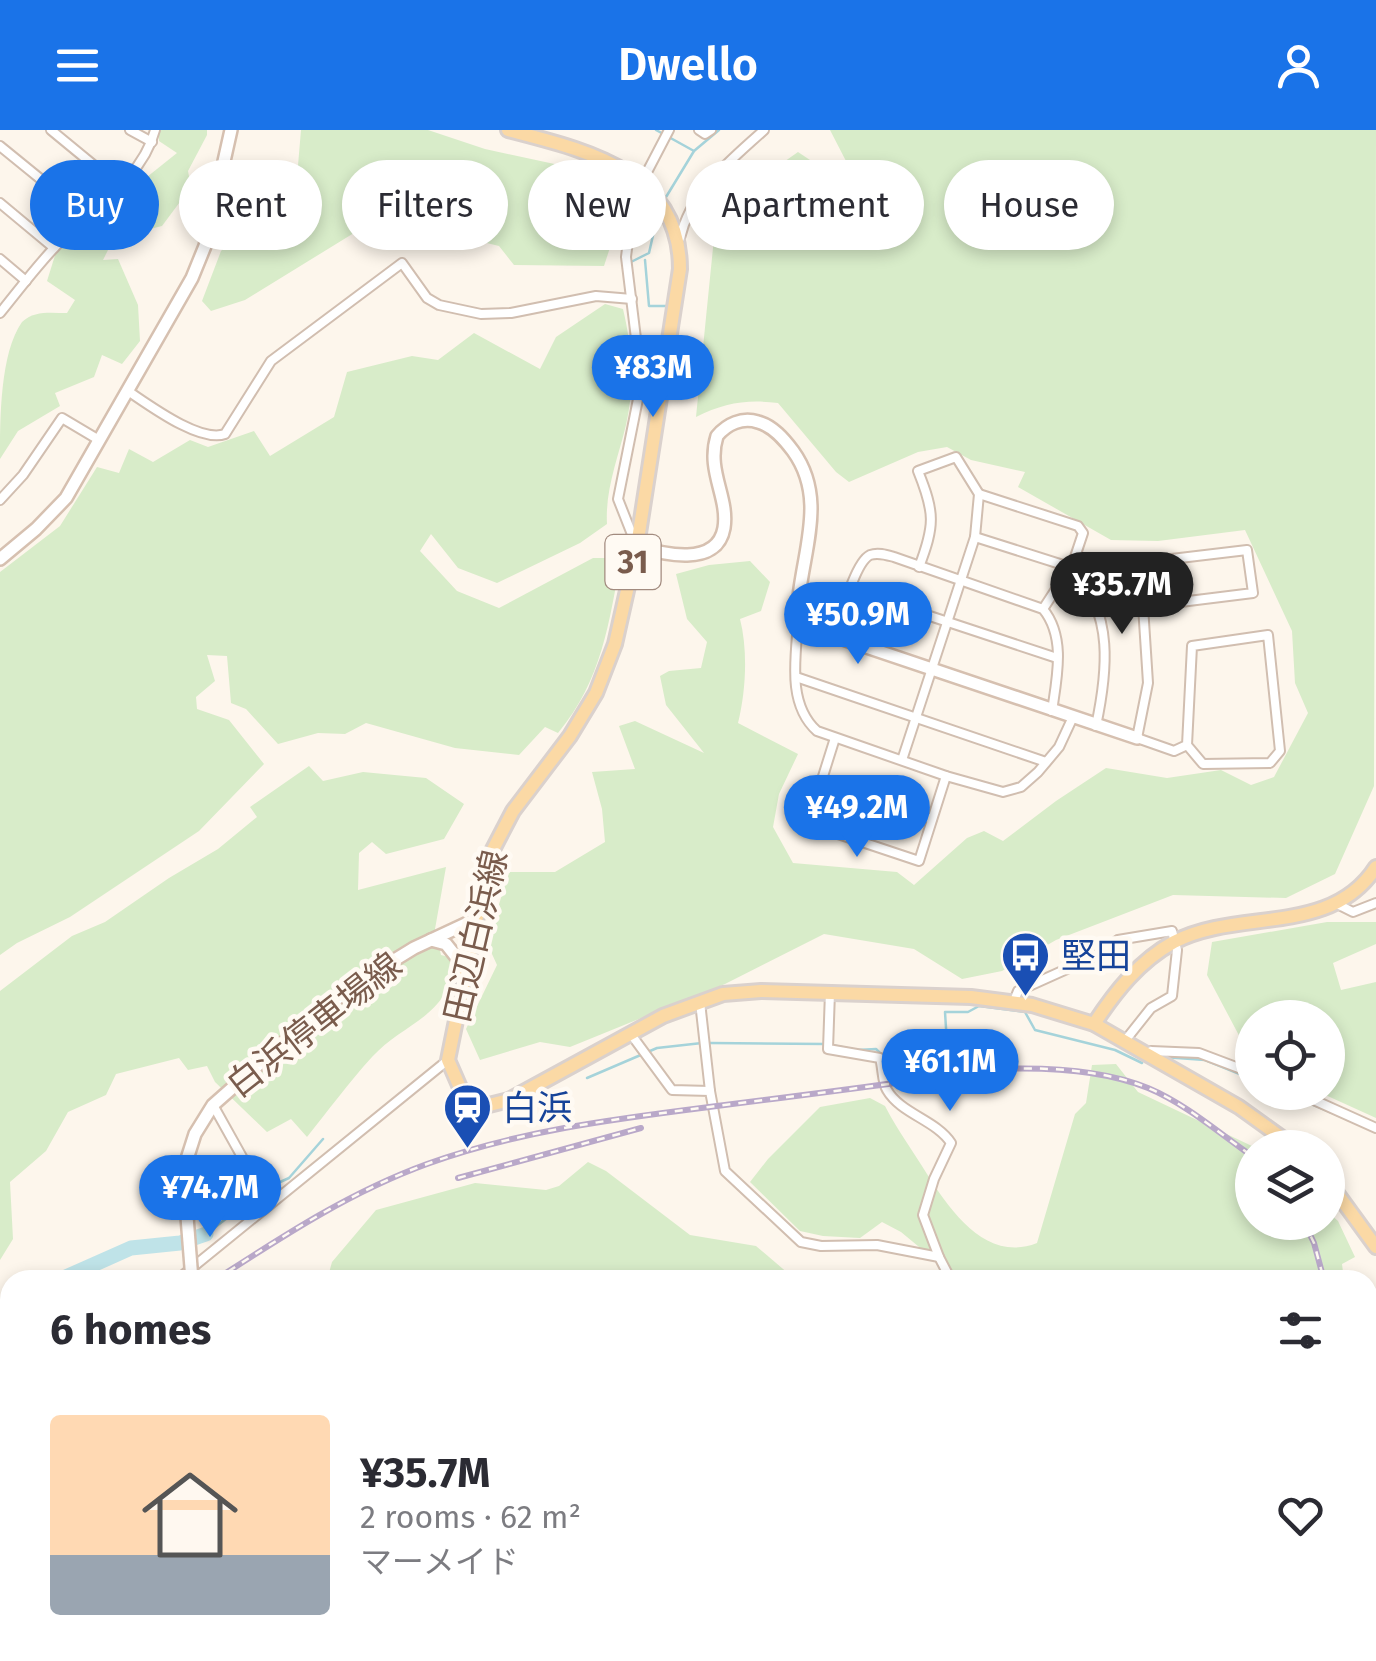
<!DOCTYPE html>
<html lang="en">
<head>
<meta charset="utf-8">
<style>
	body { margin:0; font-family:"Fira Sans","Noto Sans JP",sans-serif; background:#f2f2f3; color:#2b2b33; height:100vh; display:flex; flex-direction:column; font-size:38px; white-space:nowrap }
	* { box-sizing:border-box; margin:0 }
	p { font-size:32px; color:#7c7c81 }
	.icon { flex:none; width:55px; height:55px; fill:none; stroke:currentColor; stroke-width:2; stroke-linecap:round; stroke-linejoin:round }
	.map { position:relative; flex:1; overflow:hidden }
	.drawer { position:absolute; left:0px; top:1140px; width:1378px; height:392px; display:flex; flex-direction:column; background:#fff; border-radius:30px 30px 0 0; box-shadow:0 5px 15px #0003 }
	.drawer>* { flex:none }
	.banner { position:absolute; left:30px; top:30px; width:1318px; height:90px; display:flex; gap:20px }
	.buttons { position:absolute; left:1235px; top:870px; display:grid; gap:20px }
	.buttons a { display:grid; place-items:center; width:110px; height:110px; border-radius:50%; background:#fff; box-shadow:0 5px 15px #0003; font-size:50px }
	.price { position:absolute; translate:-50% -85px; padding:0 22px; border-radius:35px; background:#1a73e8; color:#fff; font-size:32px; line-height:65px; filter:drop-shadow(0 2px 5px #0008) }
	.price::after { content:''; position:absolute; left:50%; top:60px; width:30px; height:22px; margin-left:-15px; background:inherit; clip-path:polygon(0 0,100% 0,50% 100%) }
	.price.selected { background:#222; color:#fff }
	ul { padding:0; list-style:none }
	li { display:flex; align-items:center; gap:30px; height:250px; padding:0 50px }
	li+li { border-top:2px solid #e1e1e2 }
	li span { display:grid; place-items:center; flex:none; width:280px; height:200px; border-radius:10px; color:#555 }
	li>.icon { margin-inline-start:auto }
	span .icon { width:120px; height:120px; fill:#fffc; stroke-width:1 }
	li b { font-size:42px }
	h2 { display:flex; justify-content:space-between; align-items:center; height:120px; padding:0 50px; font-size:42px }
	.chip { padding:0 35px; border-radius:45px; background:#fff; box-shadow:0 5px 15px #0003; font-size:35px; line-height:90px }
	.chip.selected { background:#1a73e8; color:#fff }
	header { display:flex; justify-content:space-between; align-items:center; height:130px; padding:0 50px; background:#1a73e8; color:#fff; font-size:45px; font-weight:600 }
	.map>svg:first-child { display:block }
</style>
</head>
<body>
<header><svg class="icon" aria-label="menu" viewBox="0 0 24 24"><path d="M4 6h16M4 12h16M4 18h16"/></svg>Dwello<svg class="icon" aria-label="person" viewBox="0 0 24 24"><circle cx="12" cy="8" r="4"/><path d="M4 21q1-7 8-7t8 7"/></svg></header>
<div class="map">
<svg width="1376" height="1531" viewBox="0 0 1376 1531">
	<rect width="100%" height="100%" fill="#fdf6ec"/>
	<g fill="#d8ecc9">
		<path d="M 159,0 L 207,0 L 207,5 L 188,41 L 191,57 L 162,96 L 114,108 L 103,130 L 118,129 L 138,175 L 140,211 L 122,234 L 102,225 L 94,247 L 55,263 L 60,276 L 18,301 L 0,329 C 0,289 0,223 22,192 C 34,180 52,183 67,183 L 75,170 L 47,151 L 57,119 L 177,23 L 159,11 Z"/>
		<polygon points="301,0 428,0 485,19 587,41 615,57 620,87 604,136 514,135 499,116 450,104 400,106 380,87 245,170 211,181 202,171 221,121 269,71 296,59"/>
		<path d="M 830,0 L 1376,0 L 1374,656 L 1335,744 L 1286,768 L 1173,765 L 1056,810 L 1002,841 L 962,849 L 914,819 L 824,804 L 725,854 L 570,917 L 540,912 L 480,930 L 466,899 L 497,835 L 487,813 L 509,742 L 555,742 L 605,712 L 602,679 L 592,642 L 635,639 L 619,596 L 635,591 L 704,623 L 666,575 L 660,546 L 669,541 L 701,538 L 707,512 L 687,489 L 676,444 L 709,435 L 750,431 L 770,452 L 761,481 L 740,489 C 748,520 746,561 738,593 L 798,624 L 779,664 L 773,697 L 793,733 L 897,742 L 914,755 L 967,708 L 984,701 L 1003,711 L 1056,671 L 1106,638 L 1167,648 L 1221,640 L 1251,655 L 1274,647 L 1308,583 L 1295,553 L 1292,501 L 1245,400 L 1158,411 L 1111,410 L 1018,357 L 1025,342 L 971,330 L 947,317 L 918,322 L 849,352 L 836,342 L 778,273 C 747,269 724,273 696,287 L 715,98 L 771,41 L 798,22 L 834,46 L 847,33 Z"/>
		<path d="M 605,174 L 623,179 C 632,217 635,256 626,295 C 618,328 605,360 607,394 L 580,413 L 497,453 L 458,438 L 431,404 L 420,421 L 457,461 L 499,478 L 593,428 L 621,428 C 609,493 602,550 558,603 L 545,597 L 519,625 L 455,618 L 366,593 L 345,604 L 318,603 L 278,614 L 246,579 L 231,573 L 227,526 L 207,525 L 215,551 L 196,567 L 197,579 L 229,590 L 264,634 L 199,701 L 70,787 L 17,813 L 0,825 L 0,442 L 60,396 L 97,337 L 119,343 L 129,319 L 153,332 L 190,310 L 208,317 L 254,301 L 270,326 L 334,287 L 347,242 L 412,226 L 438,230 L 474,203 L 540,239 L 556,207 Z"/>
		<path d="M 309,636 L 323,651 L 363,642 L 426,648 L 464,674 L 444,709 L 386,724 L 372,712 L 359,723 L 358,760 L 446,737 L 435,799 L 441,825 L 453,828 C 453,886 405,891 372,927 C 349,952 328,981 307,1007 L 291,989 L 267,1002 L 215,952 L 207,936 L 188,940 L 179,928 L 116,944 L 106,965 L 68,982 L 46,1021 L 10,1052 L 13,1109 L 0,1130 L 0,861 L 72,806 L 105,792 L 169,748 L 218,719 L 257,687 L 250,677 Z"/>
		<polygon points="1327,792 1376,792 1376,814 1333,833 1341,860 1376,852 1376,988 1321,963 1328,962 1328,888 1252,888 1252,930 1207,845 1212,812"/>
		<path d="M 1116,934 L 1138,962 L 1254,1017 L 1252,1092 L 1328,1092 L 1328,1082 L 1338,1091 L 1355,1127 L 1342,1134 L 1344,1150 L 959,1150 L 901,1102 L 882,1092 L 860,1108 L 823,1106 L 800,1101 L 750,1052 L 768,1029 L 820,977 L 870,968 L 885,976 C 898,1001 913,1021 927,1044 C 951,1082 987,1133 1037,1113 L 1075,984 L 1086,973 L 1092,935 Z"/>
		<polygon points="588,1032 606,1041 690,1105 756,1116 796,1150 327,1150 332,1132 376,1080 475,1053 546,1060 559,1056"/>
		<polygon points="1376,1186 1376,1531 206,1531 202,1523 1368,1522 1368,1195"/>
	</g>
	<g fill="none" stroke-linecap="round" stroke-linejoin="round">
		<g stroke="#a5d3da" stroke-width="2.5">
			<polyline points="656,0 694,21 719,0"/>
			<polyline points="663,72 694,21"/>
			<polyline points="645,130 649,176 666,176 668,180"/>
			<polyline points="631,132 649,123 659,79"/>
			<polyline points="710,913 826,914 857,920 876,919 883,926"/>
			<polyline points="1163,927 1205,930 1252,949"/>
			<polyline points="886,944 888,946 930,940 947,914 945,882 968,882 979,876 1025,882 1035,900 1115,920 1142,933"/>
			<polyline points="587,948 657,918 702,913"/>
			<polyline points="1284,962 1376,1002"/>
			<polyline points="206,1104 267,1058 289,1048 323,1009"/>
		</g>
		<g stroke="#bfe3e8" stroke-width="15">
			<polyline points="59,1150 131,1118 180,1113 206,1104"/>
			<polyline points="0,1185 10,1178"/>
		</g>
		<defs>
			<g id="street">
				<polyline points="51,0 119,56"/>
				<polyline points="130,0 152,12"/>
				<polyline points="699,0 705,4 711,0"/>
				<polyline points="0,16 86,86"/>
				<polyline points="0,73 54,118"/>
				<path d="M 680,108 C 691,61 729,32 764,0"/>
				<polyline points="0,129 26,151"/>
				<path d="M 0,183 C 18,161 35,138 55,117 C 89,81 142,50 155,0"/>
				<path d="M 128,261 C 149,275 200,313 225,304 L 271,231 L 402,133 L 427,168 L 439,175 L 481,184 L 511,183 L 596,166 L 632,169"/>
				<polyline points="979,364 1078,396 1083,403 1073,433 1043,479"/>
				<polyline points="0,370 23,345 62,288 99,310"/>
				<polyline points="975,407 1079,440 1247,420 1253,463 1100,482"/>
				<polyline points="635,412 618,369 638,269 639,233 626,127 633,69 669,0"/>
				<path d="M 1072,441 C 1115,481 1107,544 1096,596"/>
				<polyline points="851,460 1057,528"/>
				<polyline points="1143,476 1148,553 1137,608 1174,621 1187,615 1203,634 1270,633 1280,621 1268,505 1192,516 1187,615"/>
				<path d="M 798,494 C 795,531 788,575 817,601 L 946,646 L 1003,662 L 1021,657 L 1038,642 L 1059,617 L 1072,589"/>
				<path d="M 835,507 C 841,489 854,433 870,425 C 878,422 887,425 894,427 L 1043,479 C 1066,507 1057,547 1052,581"/>
				<polyline points="796,547 1046,632"/>
				<polyline points="835,608 808,694 919,731 946,646"/>
				<path d="M 902,630 L 975,407 L 979,364 L 956,327 L 918,341 C 935,383 935,395 919,437"/>
				<polyline points="821,651 932,689"/>
				<polyline points="1337,774 1353,782 1376,773"/>
				<path d="M 830,862 L 828,919 L 880,928 C 883,938 882,952 887,960 C 901,984 936,990 951,1013 L 934,1049 L 923,1085 L 939,1127"/>
				<polyline points="1014,871 1018,861 1089,829 1118,810 1172,801 1177,820 1172,866 1151,878 1124,912"/>
				<polyline points="700,872 710,961"/>
				<polyline points="630,903 672,960 710,961 725,1041 801,1112 821,1116 877,1115 939,1127 951,1150"/>
				<polyline points="1147,924 1151,921 1199,923 1252,943"/>
				<polyline points="1296,962 1376,998"/>
				<polyline points="213,975 251,1043 253,1086"/>
				<polyline points="177,1150 448,930"/>
				<polyline points="0,1256 10,1254"/>
				<polyline points="0,1443 10,1462"/>
				<polyline points="42,1522 47,1531"/>
				<polyline points="93,1522 98,1531"/>
				<polyline points="188,1522 192,1531"/>
				<polyline points="1042,1522 1048,1531"/>
			</g>
			<g id="secondary">
				<path d="M 637,416 C 662,424 717,438 724,398 C 729,367 706,341 717,306 C 727,294 742,287 758,292 C 773,296 784,309 793,321 C 832,375 795,434 798,494 L 1137,608"/>
				<polyline points="0,429 36,399 66,368 192,148 205,116 231,0"/>
				<polyline points="431,810 446,814 465,838"/>
				<polyline points="186,1074 187,1029 195,1004 213,975 299,899 357,853 414,818 474,790"/>
				<polyline points="0,1430 10,1427"/>
				<polyline points="143,1522 148,1531"/>
			</g>
			<g id="primary">
				<path d="M 508,0 C 584,20 680,40 680,139 L 637,416 L 615,514 L 596,563 L 570,606 L 513,681 L 489,727 L 448,930 L 465,969 L 485,976 L 509,970 L 663,886 L 723,864 L 761,861 L 971,867 L 1032,875 L 1094,894 L 1239,977 L 1296,1018"/>
				<path d="M 1094,894 C 1115,862 1139,831 1174,812 C 1239,778 1331,807 1376,737"/>
				<polyline points="1328,1051 1376,1117"/>
			</g>
		</defs>
		<use href="#street" stroke="#d1beb0" stroke-width="12"/>
		<use href="#secondary" stroke="#d6c0b0" stroke-width="16"/>
		<use href="#primary" stroke="#dad1cd" stroke-width="18"/>
		<use href="#street" stroke="#fff" stroke-width="8"/>
		<use href="#secondary" stroke="#fff" stroke-width="11"/>
		<use href="#primary" stroke="#fbd9a5" stroke-width="12"/>
		<defs>
			<g id="rail">
				<polyline points="458,1048 641,998"/>
				<polyline points="1304,1092 1314,1113 1324,1150"/>
				<path d="M 215,1150 C 283,1106 350,1062 427,1034 C 518,1001 614,989 709,977 C 805,965 900,953 995,939 C 1044,937 1102,939 1148,958 C 1186,974 1219,1003 1252,1026"/>
				<polyline points="0,1270 10,1267"/>
				<polyline points="1368,1328 1376,1353"/>
			</g>
		</defs>
		<use href="#rail" stroke="#b9a8c9" stroke-width="6"/>
		<use href="#rail" stroke="#fffaf3" stroke-width="2.5" stroke-dasharray="8" stroke-linecap="butt"/>
		<defs>
			<polyline id="secondary-bridge" points="186,1074 192,1150"/>
		</defs>
		<use href="#secondary-bridge" stroke="#d6c0b0" stroke-width="16" stroke-linecap="butt"/>
		<use href="#secondary-bridge" stroke="#fff" stroke-width="11"/>
	</g>
	<defs>
		<symbol id="bus-pin" viewBox="-11 -11 22 30"><path d="M0 17L-7.5 6A9.5 9.5 0 1 1 7.5 6Z" fill="#1a4fb4" stroke="#fffaf3"/><path d="M-5-6H5V4H4V6H2V4H-2V6H-4V4H-5ZM-3.5-4V0h7V-4ZM-3.5 1.2v1.5H-2V1.2ZM2 1.2v1.5H3.5V1.2Z" fill="#fff"/></symbol>
		<symbol id="station-pin" viewBox="-11 -11 22 30"><path d="M0 17L-7.5 6A9.5 9.5 0 1 1 7.5 6Z" fill="#1a4fb4" stroke="#fffaf3"/><path d="M-3-6H3Q5-6 5-4V2Q5 4 3 4L4.5 6H3L1.5 4h-3L-3 6H-4.5L-3 4Q-5 4-5 2V-4Q-5-6-3-6ZM-3.5-4v3h7v-3ZM-3.5 1v1.5H-2V1ZM2 1v1.5H3.5V1Z" fill="#fff"/></symbol>
	</defs>
	<g fill-rule="evenodd">
		<use href="#bus-pin" x="998" y="798" width="55" height="75"/>
		<use href="#station-pin" x="440" y="950" width="55" height="75"/>
	</g>
	<g text-anchor="middle" stroke-width="9" stroke-linejoin="round" paint-order="stroke">
		<rect fill="#fffaf3" stroke="#a28b7f" stroke-width="2.5" x="605.5" y="405" width="55" height="54" rx="8"/>
		<g font-size="32" font-weight="bold" fill="#7a5c4d">
			<text x="633" y="443">31</text>
		</g>
		<g font-size="35" fill="#7a5c4d" stroke="#fffaf3">
			<text transform="translate(476 806) rotate(-77)" y="12">田辺白浜線</text>
			<text transform="translate(314 895) rotate(-38)" y="12">白浜停車場線</text>
		</g>
		<g font-size="35" fill="#164399" stroke="#fffaf3" text-anchor="start">
			<text x="1061" y="838">堅田</text>
			<text x="502" y="990">白浜</text>
		</g>
	</g>
</svg>
<div class="buttons">
<a><svg class="icon" aria-label="locate" viewBox="0 0 24 24"><circle cx="12" cy="12" r="6"/><path d="M12 2v4M12 18v4M2 12h4M18 12h4"/></svg></a>
<a><svg class="icon" aria-label="layers" viewBox="0 0 24 24"><path d="M12 4l9 5-9 5-9-5zM3 14l9 5 9-5"/></svg></a>
</div>
<b class="price" style="left:653px;top:290px">¥83M</b>
<b class="price selected" style="left:1122px;top:507px">¥35.7M</b>
<b class="price" style="left:858px;top:537px">¥50.9M</b>
<b class="price" style="left:857px;top:730px">¥49.2M</b>
<b class="price" style="left:950px;top:984px">¥61.1M</b>
<b class="price" style="left:210px;top:1110px">¥74.7M</b>
<div class="banner">
<a class="chip selected">Buy</a>
<a class="chip">Rent</a>
<a class="chip">Filters</a>
<a class="chip">New</a>
<a class="chip">Apartment</a>
<a class="chip">House</a>
</div>
<section class="drawer">
<h2>6 homes<svg class="icon" aria-label="filters" viewBox="0 0 24 24"><path d="M4 7h16M4 17h16"/><circle cx="9" cy="7" r="2"/><circle cx="15" cy="17" r="2"/></svg></h2>
<ul>
<li><span style="background:linear-gradient(#ffd9b3 70%,#9aa5b1 0)"><svg class="icon" aria-label="home" viewBox="0 0 24 24"><path d="M3 11l9-7 9 7M6 9v11h12V9"/></svg></span><div><b>¥35.7M</b><p>2 rooms · 62 m²</p><p>マーメイド</p></div><svg class="icon" aria-label="heart" viewBox="0 0 24 24"><path d="M12 20l-8-8c-3-5 5-10 8-4 3-6 11-1 8 4z"/></svg></li>
</ul>
</section>
</div>
</body>
</html>
